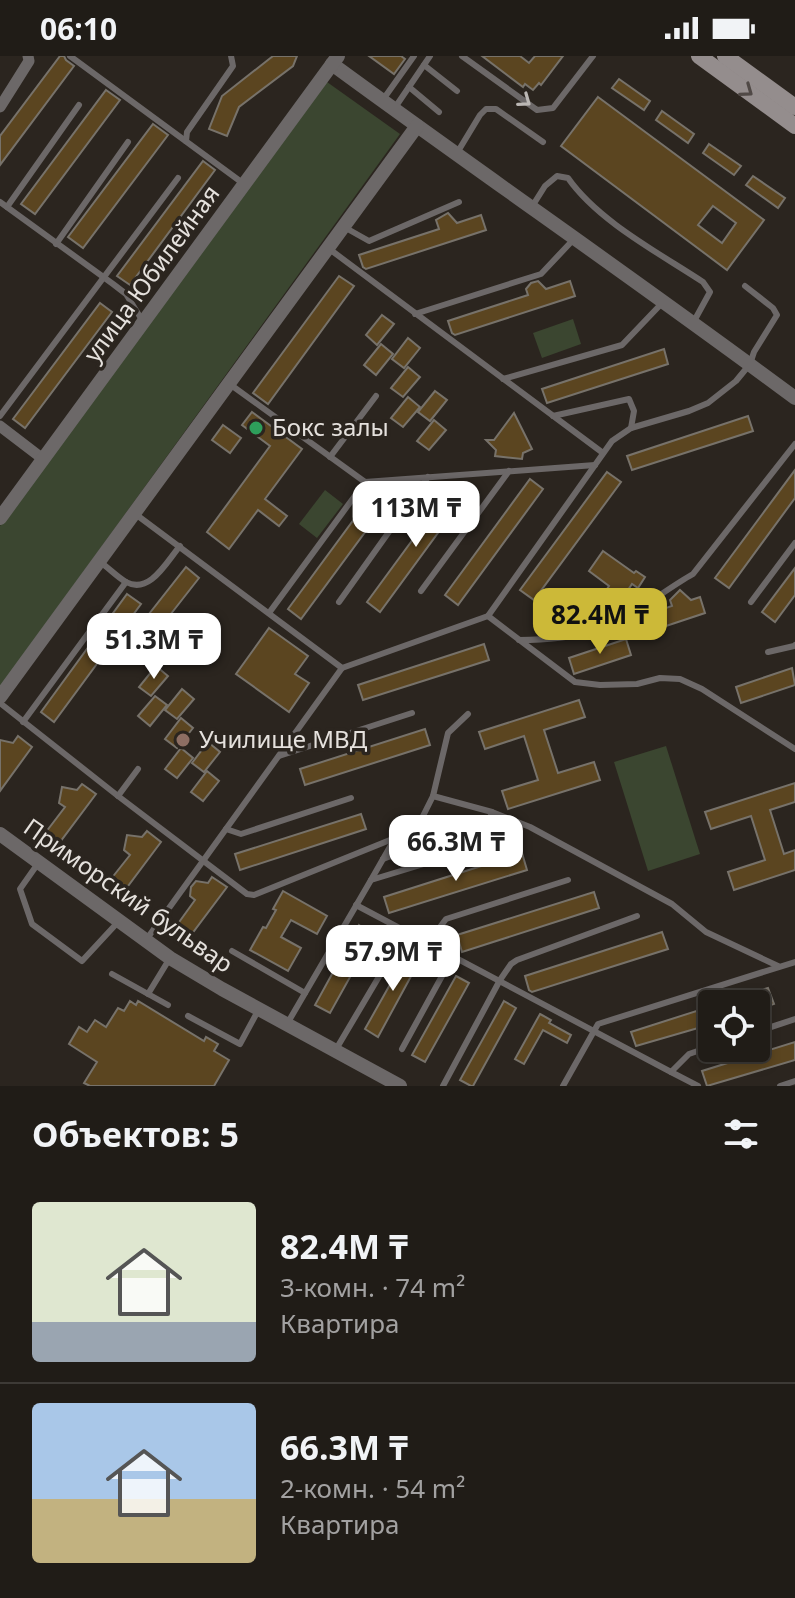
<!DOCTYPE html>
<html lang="ru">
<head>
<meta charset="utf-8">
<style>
	body { margin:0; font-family:"Noto Sans",sans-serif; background:#282520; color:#f1f3f6; height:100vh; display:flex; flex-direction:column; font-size:30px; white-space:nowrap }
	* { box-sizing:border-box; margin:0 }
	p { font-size:26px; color:#a2a1a1 }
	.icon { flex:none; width:44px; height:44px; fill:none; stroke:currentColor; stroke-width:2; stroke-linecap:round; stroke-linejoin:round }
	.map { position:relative; height:1030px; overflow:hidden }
	.panel { display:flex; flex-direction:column; background:#201c17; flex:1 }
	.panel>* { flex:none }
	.fabs { position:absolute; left:698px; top:934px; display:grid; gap:16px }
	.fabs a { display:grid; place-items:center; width:72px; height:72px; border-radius:8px; background:#201c17; box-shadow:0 4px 12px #0003,0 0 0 2px #3d3a36; font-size:40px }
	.price { position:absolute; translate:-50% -68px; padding:0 18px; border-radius:16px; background:#fff; color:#222; font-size:26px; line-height:52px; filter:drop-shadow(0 2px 4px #0008) }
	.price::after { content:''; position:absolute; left:50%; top:48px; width:24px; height:18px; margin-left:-12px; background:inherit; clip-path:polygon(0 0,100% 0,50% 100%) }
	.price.on { background:#ccb938; color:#111 }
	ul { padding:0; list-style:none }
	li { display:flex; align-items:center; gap:24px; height:200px; padding:0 32px }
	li+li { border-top:2px solid #3d3a36 }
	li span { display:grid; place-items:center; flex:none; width:224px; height:160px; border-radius:8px; color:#555 }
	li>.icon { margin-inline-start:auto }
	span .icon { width:96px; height:96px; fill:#fffc; stroke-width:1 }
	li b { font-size:34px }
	h2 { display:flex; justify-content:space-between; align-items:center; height:96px; padding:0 32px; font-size:34px }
	.status { display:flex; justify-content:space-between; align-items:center; height:56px; padding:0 40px; background:#201c17; direction:ltr }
	.status svg { height:22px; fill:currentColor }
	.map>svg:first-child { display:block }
</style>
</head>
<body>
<div class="status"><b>06:10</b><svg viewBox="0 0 49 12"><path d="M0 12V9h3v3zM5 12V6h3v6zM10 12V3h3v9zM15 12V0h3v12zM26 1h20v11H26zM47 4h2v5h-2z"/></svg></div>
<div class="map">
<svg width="795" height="1030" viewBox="0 0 795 1030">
	<rect width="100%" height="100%" fill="#2b251f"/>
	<g fill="#3b4630">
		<polygon points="327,26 400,78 0,631 0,470"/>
		<polygon points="573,263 581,288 542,302 533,277"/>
		<polygon points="325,434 343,448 317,482 299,468"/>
		<polygon points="666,690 700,798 648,815 614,706"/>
	</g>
	<g fill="#5b4520" stroke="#77726a" stroke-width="2" fill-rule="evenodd">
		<polygon points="60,0 64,0 66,4 74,10 0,109 0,80"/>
		<polygon points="273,0 297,0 293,10 239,51 227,80 209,73 222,40"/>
		<polygon points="369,0 401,0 405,3 394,18"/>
		<polygon points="482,0 520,0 529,7 535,0 563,0 541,29 539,27 533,34 525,28 523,31"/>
		<polygon points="619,23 650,45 644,54 612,32"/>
		<polygon points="106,34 120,44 35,158 21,148"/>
		<path d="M 598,41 L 764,164 L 727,214 L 561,90 ZM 713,150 L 736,167 L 722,187 L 698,169 Z"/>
		<polygon points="662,55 694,78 688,87 656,64"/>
		<polygon points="153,68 168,79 83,192 68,181"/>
		<polygon points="709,88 741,110 734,119 703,97"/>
		<polygon points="203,105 215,114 130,229 117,220"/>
		<polygon points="753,120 785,142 778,152 746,129"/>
		<polygon points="448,157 457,167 481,159 486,174 366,213 363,211 359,199 439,173 436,164"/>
		<polygon points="339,220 354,230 268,348 253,337"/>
		<polygon points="538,225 546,233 570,225 575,240 455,279 452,277 448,265 528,239 526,233 531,227"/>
		<polygon points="100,247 112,256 25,372 13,363"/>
		<polygon points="382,259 394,268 377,289 366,279"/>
		<polygon points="408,282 420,292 404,312 392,303"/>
		<polygon points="381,288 393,298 376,319 364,309"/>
		<polygon points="664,293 668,308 547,347 542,333"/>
		<polygon points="408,311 420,321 403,341 391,332"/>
		<polygon points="435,335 447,344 430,365 418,356"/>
		<polygon points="408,341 420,351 403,371 391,362"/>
		<polygon points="252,356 302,393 265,443 287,460 279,470 258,454 229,493 207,476 270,390 242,369"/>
		<polygon points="514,357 532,393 523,397 522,403 495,400 496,394 486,384 494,384"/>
		<polygon points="748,360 753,375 632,414 627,400"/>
		<polygon points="434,364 446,374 429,394 417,385"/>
		<polygon points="223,369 241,382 230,397 212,384"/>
		<polygon points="795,414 795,442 729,532 715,522"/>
		<polygon points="607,416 621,426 534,544 520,534"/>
		<polygon points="530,423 543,433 458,549 445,539"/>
		<polygon points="452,430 465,440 380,556 367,546"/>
		<polygon points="374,436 388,445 301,563 288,553"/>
		<polygon points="603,495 634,517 636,515 645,521 638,532 632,528 618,549 603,539 609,530 589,515"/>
		<polygon points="186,511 199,522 163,568 149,558"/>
		<polygon points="795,512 795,539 775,566 762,556"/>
		<polygon points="680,534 691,544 700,541 705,557 648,576 643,560 672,550 670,544"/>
		<polygon points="127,538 141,548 54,666 41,656"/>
		<polygon points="269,572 308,600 295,618 309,627 289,656 236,618"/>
		<polygon points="626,583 631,599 574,618 569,602"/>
		<polygon points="484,588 489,604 363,644 358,629"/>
		<polygon points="156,610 168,620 151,640 139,631"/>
		<polygon points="792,612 795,629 741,647 736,631"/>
		<polygon points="182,633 194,643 177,663 165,654"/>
		<polygon points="155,640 167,649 150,670 138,660"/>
		<polygon points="579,644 585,661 544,674 558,717 594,706 600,724 508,753 502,735 538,724 524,680 485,693 479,676"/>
		<polygon points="181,662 193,672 177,692 165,683"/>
		<polygon points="425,673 430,689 305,729 300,713"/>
		<polygon points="18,680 32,691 0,735 0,684 13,687"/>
		<polygon points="208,686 220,696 204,716 192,707"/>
		<polygon points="181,692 193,702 177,722 165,713"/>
		<polygon points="207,715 219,725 203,745 191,736"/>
		<polygon points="795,727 795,746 770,754 784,798 795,794 795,814 734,834 728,816 765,804 751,760 711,773 705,756"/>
		<polygon points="82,728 96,738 60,786 46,776 65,751 59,747 62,731 77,734"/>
		<polygon points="361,758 366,773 240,814 235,798"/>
		<polygon points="147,775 161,786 125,834 111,823 130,799 124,794 127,779 142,781"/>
		<polygon points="522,797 527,814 389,857 384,841"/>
		<polygon points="212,821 227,831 191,879 177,869 195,844 190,840 191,831 196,825 208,827"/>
		<polygon points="283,835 327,860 317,878 291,864 281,881 301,892 288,915 250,894 263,871 266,872 276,854 273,853"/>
		<polygon points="594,836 599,852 462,896 457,879"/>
		<polygon points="359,869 374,878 330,957 315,949"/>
		<polygon points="662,876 668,893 532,936 529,934 525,920"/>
		<polygon points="410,893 422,900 378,981 365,973"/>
		<polygon points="456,920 469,927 425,1006 412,999"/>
		<polygon points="768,932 774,948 756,954 756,948 724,948 723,946"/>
		<polygon points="130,945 136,949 138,945 204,985 206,981 218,988 214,995 229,1004 214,1030 90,1030 84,1027 97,1006 69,988 79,971 87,976 95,964 106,971 118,952 124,955"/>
		<polygon points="504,945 516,952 473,1030 471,1030 460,1024"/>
		<polygon points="712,950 712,968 636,990 631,976"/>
		<polygon points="540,958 551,964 549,967 571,979 567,987 543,974 524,1008 515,1003"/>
		<polygon points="795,986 795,1004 707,1030 702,1015"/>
	</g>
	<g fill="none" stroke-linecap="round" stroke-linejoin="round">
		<g stroke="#6c6868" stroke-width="6">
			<polyline points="70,0 244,128"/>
			<polyline points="462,0 537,54 553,52 593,0"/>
			<polyline points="424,9 457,35"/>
			<polyline points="409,31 439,56"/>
			<polyline points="382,45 414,0"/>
			<polyline points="394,53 430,0"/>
			<polyline points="186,85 187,76 233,10 231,0"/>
			<polyline points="457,97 480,59 486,53 496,53 543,86"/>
			<polyline points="0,146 113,228 126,238 142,264"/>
			<path d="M 533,149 L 545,130 L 557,120 L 568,122 C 598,165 659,197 703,226 L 710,236 L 693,267"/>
			<polyline points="7,151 79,49"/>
			<polyline points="344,171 369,185 459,146"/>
			<polyline points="56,188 128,86"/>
			<polyline points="328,192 603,397"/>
			<polyline points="415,258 541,218 573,184"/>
			<polyline points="503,323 622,289 664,245"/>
			<polyline points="231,329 365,426 595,409"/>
			<polyline points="0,360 178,122"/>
			<polyline points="553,360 629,343 634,355 631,372"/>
			<polyline points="330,401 376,340"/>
			<polyline points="134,457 342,612 488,560 612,385 631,372 689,355 708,347 736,325 750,308 754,296 777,259 773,252 745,230"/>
			<path d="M 100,506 C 109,512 117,521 126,526 C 150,539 167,505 180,490"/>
			<polyline points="421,535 509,415"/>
			<polyline points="339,546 428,421"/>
			<polyline points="751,546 795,487"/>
			<polyline points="269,557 365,426"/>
			<polyline points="488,560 575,626 600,629 637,628 660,622 680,623 702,633 795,693"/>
			<path d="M 519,584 C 543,584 570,582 594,575 C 628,565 661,536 693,518 L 795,388"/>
			<polyline points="768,596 794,590 795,589"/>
			<polyline points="0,647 118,740 247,838 254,839 395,782 411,774 422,762 433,740 448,677 468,658"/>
			<polyline points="23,666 126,526"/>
			<polyline points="279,700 412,657"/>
			<polyline points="118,740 138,713"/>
			<polyline points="433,740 492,756 530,771 672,848 706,876 778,910"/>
			<polyline points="226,773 241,778 351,742"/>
			<polyline points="383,803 462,774 486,772 492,756"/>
			<polyline points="39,806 20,833 32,868 82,905 119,865"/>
			<polyline points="371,824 395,782"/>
			<polyline points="356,849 671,1016"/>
			<polyline points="146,884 342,612"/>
			<polyline points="428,887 446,863 568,824"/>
			<polyline points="232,895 305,937"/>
			<polyline points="112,918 168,949"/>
			<polyline points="148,938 170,902"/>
			<polyline points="188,960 240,988 259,953"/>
			<polyline points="287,968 371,824 493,787"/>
			<polyline points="756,976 795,963"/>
			<polyline points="402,993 453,900"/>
			<polyline points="335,995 406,875"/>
			<polyline points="443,1030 500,924 511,908 517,904 637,860"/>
			<polyline points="563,1030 598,968 795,906"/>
			<polyline points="698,1030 671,1016 689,998 712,990"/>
			<polyline points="780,1030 795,1025"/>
		</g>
		<g stroke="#6c6868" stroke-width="11">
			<polyline points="0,51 29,5 28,0"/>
			<polyline points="0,370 43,403"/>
		</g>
		<g stroke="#6c6868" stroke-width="14">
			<path d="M 332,8 C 486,121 642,228 795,342"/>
			<polyline points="0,462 338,0"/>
			<polyline points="0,641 417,70"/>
			<polyline points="0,778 170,902 222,933 400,1030"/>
		</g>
		<g stroke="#948d8d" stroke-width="16">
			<polyline points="699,0 795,70"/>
			<polyline points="725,0 795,51"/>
		</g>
	</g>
	<defs><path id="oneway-chevron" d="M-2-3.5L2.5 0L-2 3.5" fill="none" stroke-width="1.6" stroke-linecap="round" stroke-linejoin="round" transform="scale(2)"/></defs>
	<use stroke="#504946" href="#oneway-chevron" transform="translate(747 35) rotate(36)"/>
	<use stroke="#bbb7b4" href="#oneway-chevron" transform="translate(525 45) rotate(36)"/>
	<circle fill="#2e9e5b" stroke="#2b251f" stroke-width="3" cx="256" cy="372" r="8"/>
	<circle fill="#8d6e63" stroke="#2b251f" stroke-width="3" cx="183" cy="684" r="8"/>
	<g text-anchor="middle" stroke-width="7" stroke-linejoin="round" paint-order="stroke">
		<g font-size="24" fill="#e5e1dd" stroke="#2b251f">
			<text transform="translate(152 218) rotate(-54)" y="8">улица Юбилейная</text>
			<text transform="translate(128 840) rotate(35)" y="8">Приморский бульвар</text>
		</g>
		<g font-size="24" fill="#e5e1dd" stroke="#2b251f" text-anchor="start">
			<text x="272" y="380">Бокс залы</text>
			<text x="199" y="692">Училище МВД</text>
		</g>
	</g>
</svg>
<div class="fabs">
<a><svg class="icon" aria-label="locate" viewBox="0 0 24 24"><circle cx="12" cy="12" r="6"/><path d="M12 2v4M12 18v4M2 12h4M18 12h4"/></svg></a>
</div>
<b class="price" style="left:416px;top:493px">113M ₸</b>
<b class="price on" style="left:600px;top:600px">82.4M ₸</b>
<b class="price" style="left:154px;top:625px">51.3M ₸</b>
<b class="price" style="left:456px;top:827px">66.3M ₸</b>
<b class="price" style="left:393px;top:937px">57.9M ₸</b>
</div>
<section class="panel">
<h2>Объектов: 5<svg class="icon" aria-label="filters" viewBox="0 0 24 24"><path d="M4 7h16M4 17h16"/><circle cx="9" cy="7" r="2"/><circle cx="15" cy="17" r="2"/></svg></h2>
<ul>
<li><span style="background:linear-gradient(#dfe7d0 75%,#9aa5b1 0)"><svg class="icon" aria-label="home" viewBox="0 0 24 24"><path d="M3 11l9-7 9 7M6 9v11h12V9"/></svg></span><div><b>82.4M ₸</b><p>3-комн. · 74 m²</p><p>Квартира</p></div></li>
<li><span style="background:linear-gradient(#a9c7e8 60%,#c2b280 0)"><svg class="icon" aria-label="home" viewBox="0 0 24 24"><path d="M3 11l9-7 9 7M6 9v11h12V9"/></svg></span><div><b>66.3M ₸</b><p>2-комн. · 54 m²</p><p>Квартира</p></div></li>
</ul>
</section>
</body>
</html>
